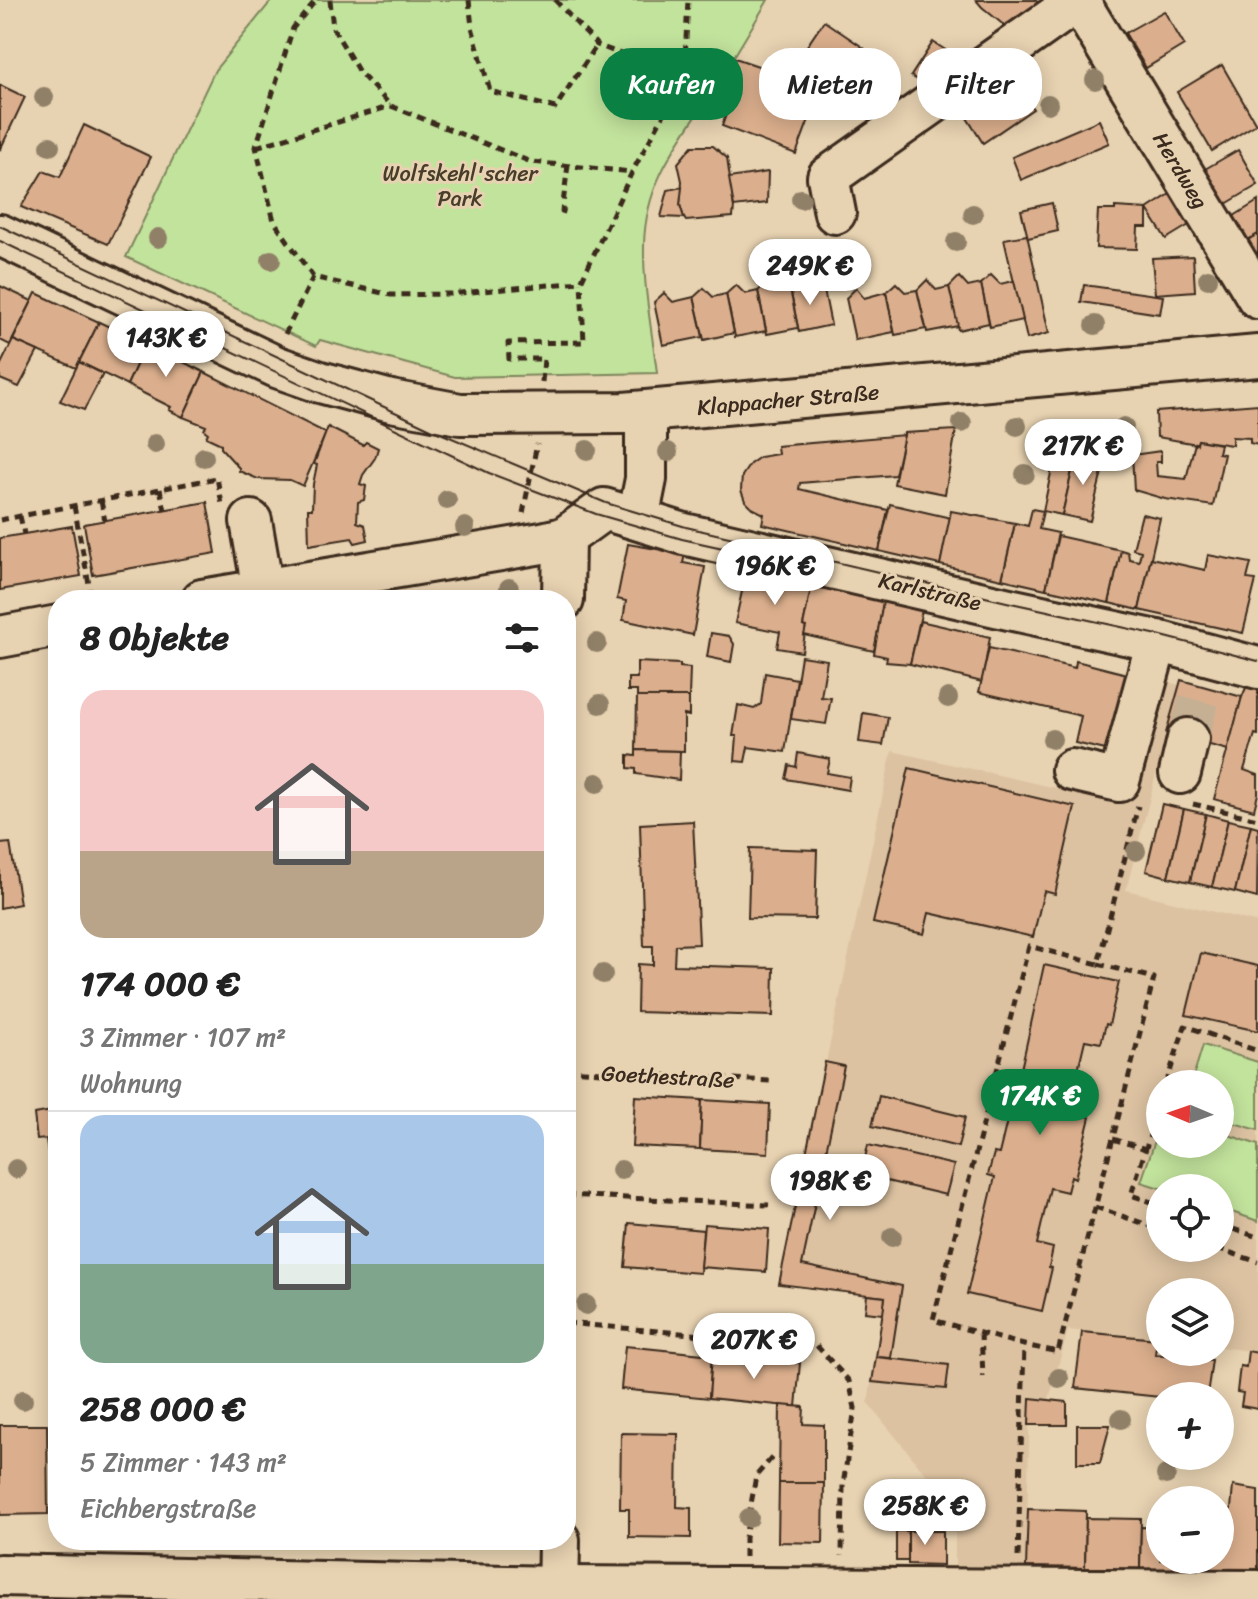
<!DOCTYPE html>
<html lang="de">
<head>
<meta charset="utf-8">
<style>
	body { margin:0; font-family:Sriracha,sans-serif; background:#f6f6f6; color:#222; height:100vh; display:flex; flex-direction:column; font-size:30px; white-space:nowrap }
	* { box-sizing:border-box; margin:0 }
	p { font-size:26px; color:#767676 }
	.icon { flex:none; width:44px; height:44px; fill:none; stroke:currentColor; stroke-width:2; stroke-linecap:round; stroke-linejoin:round }
	.map { position:relative; flex:1; overflow:hidden }
	.drawer { position:absolute; left:48px; top:590px; width:528px; height:960px; display:flex; flex-direction:column; background:#fff; border-radius:32px; box-shadow:0 4px 20px #0003 }
	.drawer>* { flex:none }
	.hud { position:absolute; left:600px; top:48px; width:538px; height:72px; display:flex; gap:16px }
	.needle { width:52px; rotate:272deg }
	.tools { position:absolute; left:1146px; top:1070px; display:grid; gap:16px }
	.tools a { display:grid; place-items:center; width:88px; height:88px; border-radius:50%; background:#fff; box-shadow:0 4px 20px #0003; font-size:40px }
	.price { position:absolute; translate:-50% -68px; padding:0 18px; border-radius:28px; background:#fff; color:#222; font-size:26px; line-height:52px; filter:drop-shadow(0 2px 4px #0008) }
	.price::after { content:''; position:absolute; left:50%; top:48px; width:24px; height:18px; margin-left:-12px; background:inherit; clip-path:polygon(0 0,100% 0,50% 100%) }
	.price.selected { background:#0b8043; color:#fff }
	ul { padding:0; list-style:none }
	li { display:grid; align-content:center; gap:16px; height:424px; padding:0 32px }
	li+li { border-top:2px solid #e0e0e0 }
	li span { display:grid; place-items:center; height:248px; border-radius:24px; color:#555 }
	li>.icon { margin-inline-start:auto }
	span .icon { width:144px; height:144px; fill:#fffc; stroke-width:1 }
	li b { font-size:34px }
	h2 { display:flex; justify-content:space-between; align-items:center; height:96px; padding:0 32px; font-size:34px }
	.tag { padding:0 28px; border-radius:32px; background:#fff; box-shadow:0 4px 20px #0003; font-size:28px; line-height:72px }
	.tag.selected { background:#0b8043; color:#fff }
	.map>svg:first-child { display:block }
</style>
</head>
<body>
<div class="map">
<svg width="1258" height="1599" viewBox="0 0 1258 1599">
	<rect width="100%" height="100%" fill="#e7d2b1"/>
	<filter id="ink" filterUnits="userSpaceOnUse"><feTurbulence type="fractalNoise" baseFrequency=".0125" numOctaves="2"/><feDisplacementMap in="SourceGraphic" scale="16" xChannelSelector="R" yChannelSelector="G"/><feConvolveMatrix kernelMatrix="1 2 1 2 8 2 1 2 1" color-interpolation-filters="sRGB"/></filter>
	<g filter="url(#ink)">
		<path fill="#dcc2a1" fill-rule="evenodd" d="M 1159,680 L 1179,685 L 1126,890 L 1258,923 L 1258,1352 L 1220,1347 L 1220,1292 L 1160,1292 L 1160,1339 L 1068,1330 L 1049,1399 L 1030,1398 L 1026,1567 L 955,1566 L 955,1479 L 930,1479 L 868,1403 L 885,1297 L 779,1284 L 892,751 L 1126,804 ZM 1160,1084 L 1220,1084 L 1220,1144 L 1160,1144 ZM 1160,1188 L 1220,1188 L 1220,1248 L 1160,1248 Z"/>
		<g fill="#c2e39c" stroke="#7e865d" stroke-width="2">
			<path d="M 272,0 L 768,0 C 749,32 730,64 710,95 C 678,143 645,183 644,245 C 643,287 652,331 657,373 L 455,377 L 320,340 L 316,346 L 126,257 L 215,70 Z"/>
			<polygon points="1203,1045 1258,1062 1258,1130 1220,1119 1220,1084 1191,1084"/>
			<polygon points="1160,1126 1160,1144 1220,1144 1220,1132 1258,1145 1258,1221 1220,1208 1220,1188 1160,1188 1141,1182"/>
		</g>
		<g fill="#dbaf8d" stroke="#3b2a1e" stroke-width="2">
			<polygon points="976,0 1035,0 1039,3 1012,32 982,7"/>
			<polygon points="1164,11 1184,45 1146,68 1125,33"/>
			<polygon points="824,21 864,48 832,96 792,68"/>
			<polygon points="933,42 955,56 933,90 911,76"/>
			<polygon points="735,58 773,71 765,97 811,114 796,154 722,126 735,89 725,86"/>
			<polygon points="1222,65 1256,124 1212,151 1177,92"/>
			<polygon points="1011,76 1033,109 983,143 962,110"/>
			<polygon points="0,85 25,97 0,150"/>
			<polygon points="1099,120 1109,143 1021,180 1012,157"/>
			<polygon points="84,125 151,157 108,244 21,207 43,171 60,177"/>
			<polygon points="692,146 713,146 727,158 734,207 733,217 686,221 684,218 680,205 682,181 678,163"/>
			<polygon points="1238,150 1258,185 1226,204 1205,169"/>
			<polygon points="768,172 767,203 734,207 729,178"/>
			<polygon points="682,187 680,205 684,218 661,217 668,190"/>
			<polygon points="1175,191 1194,222 1166,239 1147,209"/>
			<polygon points="1258,201 1258,234 1248,240 1234,216"/>
			<polygon points="1052,203 1058,231 1028,238 1021,210"/>
			<polygon points="1115,207 1147,209 1147,227 1138,227 1137,249 1096,248 1098,210 1115,210"/>
			<polygon points="1258,234 1258,257 1248,240"/>
			<polygon points="1027,235 1049,333 1027,339 1004,239"/>
			<polygon points="1193,256 1195,291 1155,294 1152,258"/>
			<polygon points="991,275 1000,284 1014,281 1023,320 990,327 981,284"/>
			<polygon points="959,277 968,287 981,284 989,323 958,330 949,287"/>
			<polygon points="799,280 809,289 823,285 831,325 799,332 790,289"/>
			<polygon points="927,280 936,290 949,287 958,326 927,332 917,290"/>
			<polygon points="768,282 777,291 790,289 798,328 767,334 758,291"/>
			<polygon points="896,283 905,292 917,290 926,329 895,335 886,292"/>
			<polygon points="736,285 745,294 758,291 766,331 735,337 726,294"/>
			<polygon points="1084,285 1163,296 1160,314 1081,302"/>
			<polygon points="0,286 32,301 10,345 0,340"/>
			<polygon points="704,288 713,297 726,294 734,333 704,340 694,297"/>
			<polygon points="856,288 864,298 886,292 894,332 855,340 846,298"/>
			<polygon points="36,293 99,322 76,368 13,340"/>
			<polygon points="664,293 673,302 694,297 703,337 663,345 654,302"/>
			<polygon points="99,322 146,344 127,385 79,362"/>
			<polygon points="13,340 38,351 19,387 0,379 0,366"/>
			<polygon points="146,344 204,372 183,417 169,410 171,407 127,385"/>
			<polygon points="79,362 103,374 84,410 60,401"/>
			<polygon points="204,372 326,433 303,486 290,480 258,479 239,471 239,468 221,448 221,444 206,437 208,433 204,430 206,426 183,417"/>
			<polygon points="1258,404 1258,445 1250,443 1250,438 1232,437 1232,445 1198,440 1197,444 1157,437 1156,412"/>
			<polygon points="328,427 363,445 366,442 378,448 375,458 363,475 360,484 366,486 364,500 358,502 357,522 365,525 368,540 355,543 352,538 309,545 308,509 312,509 313,484 317,465 314,464"/>
			<polygon points="956,430 945,494 894,484 904,433"/>
			<polygon points="1082,432 1107,437 1103,459 1077,454"/>
			<polygon points="904,435 895,475 800,483 799,489 888,510 879,551 762,524 764,514 752,508 745,501 741,490 742,476 750,464 760,457 778,454 777,446"/>
			<polygon points="1198,440 1220,444 1218,453 1224,454 1213,506 1165,499 1134,490 1132,455 1161,451 1161,462 1156,462 1157,476 1186,479 1195,443 1197,444"/>
			<polygon points="1056,449 1076,454 1062,515 1043,511"/>
			<polygon points="1076,454 1105,460 1090,521 1062,515"/>
			<polygon points="207,502 216,553 93,575 84,524"/>
			<polygon points="890,504 951,518 940,565 879,551"/>
			<polygon points="1032,509 1043,511 1039,529 1058,533 1046,589 1002,579 1015,523 1028,526"/>
			<polygon points="951,511 1015,523 1002,579 940,565"/>
			<polygon points="1142,514 1160,518 1139,610 1109,603 1121,550 1128,552 1129,559 1139,561 1141,551 1133,549"/>
			<polygon points="72,526 81,576 0,590 0,538"/>
			<polygon points="1058,536 1121,550 1109,603 1046,589"/>
			<polygon points="628,544 685,554 683,563 705,567 693,635 623,620 626,601 617,599"/>
			<polygon points="1208,555 1251,563 1247,579 1256,580 1243,633 1139,610 1151,558 1205,570"/>
			<polygon points="747,569 812,584 803,626 806,627 802,652 777,648 780,632 735,623"/>
			<polygon points="812,584 884,600 874,651 804,635 806,627 803,626"/>
			<polygon points="883,601 922,610 910,664 886,662 887,657 874,654"/>
			<polygon points="920,621 990,637 982,682 910,664"/>
			<polygon points="711,633 729,636 734,644 731,662 707,657"/>
			<polygon points="989,648 1075,668 1076,661 1127,674 1110,751 1075,743 1081,716 979,692"/>
			<polygon points="801,656 827,660 821,697 831,698 826,724 791,719"/>
			<polygon points="637,662 680,664 680,667 690,668 689,697 637,697 637,691 628,691 628,678 637,678"/>
			<polygon points="765,673 797,679 785,752 748,747 745,762 735,761 737,736 733,736 738,705 754,709 761,704"/>
			<polygon points="1181,680 1242,697 1228,750 1166,733"/>
			<polygon points="1248,683 1258,686 1258,735 1255,734 1244,770 1258,775 1258,794 1254,810 1214,799 1242,697"/>
			<polygon points="637,697 689,697 689,716 684,715 684,751 636,750"/>
			<polygon points="863,713 888,717 883,745 859,742"/>
			<polygon points="636,750 680,751 679,780 636,774 636,769 628,768 628,755 636,756"/>
			<polygon points="798,753 830,759 827,773 850,777 848,790 786,779 789,765 796,767"/>
			<polygon points="909,768 1075,807 1055,894 1044,891 1033,937 929,913 924,934 873,923"/>
			<polygon points="1162,804 1184,809 1168,877 1146,871"/>
			<polygon points="1184,809 1206,814 1190,882 1168,877"/>
			<polygon points="1206,814 1228,820 1212,887 1190,882"/>
			<polygon points="1228,820 1251,825 1235,892 1212,887"/>
			<polygon points="693,821 699,944 675,945 674,965 774,968 773,1016 637,1012 638,964 653,965 653,946 644,946 640,824"/>
			<polygon points="1251,825 1258,827 1257,898 1235,892"/>
			<polygon points="10,843 20,904 0,908 0,844"/>
			<polygon points="750,848 817,850 815,919 748,918"/>
			<polygon points="1201,953 1258,966 1258,1031 1186,1015"/>
			<polygon points="1044,965 1119,982 1109,1025 1106,1024 1101,1043 1085,1040 1072,1095 1089,1099 1085,1116 1090,1117 1075,1178 1071,1176 1067,1192 1050,1188 1037,1244 1053,1248 1049,1267 1052,1268 1042,1311 967,1294 995,1177 988,1175 994,1153 999,1154 1011,1104 1005,1103 1010,1081 1018,1083"/>
			<polygon points="825,1062 844,1066 802,1265 902,1286 891,1358 876,1357 885,1297 779,1284"/>
			<polygon points="635,1096 702,1100 700,1149 632,1146"/>
			<polygon points="879,1096 965,1117 958,1147 872,1126"/>
			<polygon points="702,1100 770,1104 768,1153 700,1149"/>
			<polygon points="58,1110 58,1220 46,1139 37,1140 34,1114"/>
			<polygon points="868,1145 954,1165 946,1195 861,1175"/>
			<polygon points="629,1223 703,1230 700,1273 625,1267"/>
			<polygon points="704,1224 769,1229 766,1272 700,1267"/>
			<polygon points="867,1295 885,1297 883,1314 865,1312"/>
			<polygon points="1082,1332 1157,1339 1155,1354 1212,1360 1207,1396 1160,1397 1075,1388"/>
			<polygon points="625,1346 712,1355 709,1398 621,1389"/>
			<polygon points="1248,1351 1258,1353 1258,1409 1241,1406 1243,1393 1237,1392 1240,1366 1246,1367"/>
			<polygon points="712,1355 800,1363 796,1407 709,1398"/>
			<polygon points="876,1357 949,1365 946,1389 872,1382"/>
			<polygon points="1030,1398 1067,1402 1067,1425 1029,1425"/>
			<polygon points="780,1405 804,1407 803,1424 824,1425 824,1483 779,1483"/>
			<polygon points="0,1425 47,1425 48,1514 0,1515"/>
			<polygon points="1077,1425 1110,1425 1100,1463 1077,1463"/>
			<polygon points="621,1433 678,1434 677,1507 691,1508 691,1538 629,1537 629,1509 620,1509"/>
			<polygon points="908,1478 926,1478 925,1519 920,1518 920,1526 917,1526 917,1531 903,1531 903,1523 908,1523"/>
			<polygon points="779,1483 824,1483 823,1543 778,1542"/>
			<polygon points="1233,1486 1258,1490 1258,1572 1192,1570 1193,1560 1220,1560 1220,1515 1227,1515 1231,1509"/>
			<polygon points="1028,1509 1086,1511 1085,1568 1026,1567"/>
			<polygon points="1086,1518 1141,1519 1140,1569 1085,1568"/>
			<polygon points="917,1526 931,1526 931,1531 943,1531 943,1565 908,1564 908,1531 917,1531"/>
			<polygon points="1141,1527 1160,1528 1160,1560 1193,1560 1192,1570 1140,1569"/>
			<rect x="896" y="1531" width="12" height="30"/>
			<polygon points="440,1540 493,1540 493,1545 440,1544"/>
		</g>
		<g fill="none" stroke-linecap="round" stroke-linejoin="round">
			<polyline stroke="#c5b094" stroke-width="40" stroke-dasharray="40 20" stroke-linecap="butt" points="1188,739 1203,686"/>
			<defs>
				<g id="minor">
					<polyline points="1078,0 1258,298"/>
					<polyline points="835,213 828,177 1079,0"/>
					<polyline points="0,235 277,367 320,382 391,401 460,414 624,413 1258,356"/>
					<polyline points="638,519 646,479 646,412"/>
					<polyline points="251,521 263,590"/>
					<polyline points="202,600 542,543 564,538 604,509 684,534 1009,609 1157,641 1258,668"/>
					<polyline points="563,600 564,538"/>
					<polyline points="0,637 58,626"/>
					<polyline points="1072,770 1119,781 1157,641"/>
					<polyline points="1180,773 1188,739"/>
					<polyline points="0,1575 558,1587 1258,1591"/>
					<polyline points="558,1599 559,1540"/>
				</g>
			</defs>
			<use href="#minor" stroke="#3b2a1e" stroke-width="46"/>
			<g stroke="#3b2a1e" stroke-width="5" stroke-dasharray="8 6" stroke-linecap="butt">
				<polyline points="330,0 333,28 359,72 391,106 531,162 632,172"/>
				<polyline points="469,0 472,27 490,91 555,108 597,45"/>
				<polyline points="555,0 597,45 684,78"/>
				<polyline points="256,147 391,106"/>
				<polyline points="568,165 562,211 569,213"/>
				<polyline points="313,277 274,221 256,147 293,28 316,0"/>
				<polyline points="285,334 313,277 391,295 450,294 581,282 632,172 684,78 688,0"/>
				<polyline points="542,382 544,359 509,359 508,343 584,342 581,282"/>
				<polyline points="160,489 165,510"/>
				<polyline points="101,501 105,521"/>
				<polyline points="74,506 92,600"/>
				<polyline points="523,513 537,444"/>
				<polyline points="20,516 24,534"/>
				<polyline points="0,520 217,478 222,504"/>
				<polyline points="1193,804 1258,819"/>
				<polyline points="1098,964 1154,978 1058,1352 1024,1345 933,1320 1029,946 1098,964 1138,806"/>
				<polyline points="566,1070 771,1081"/>
				<polyline points="1166,1084 1185,1026 1258,1051"/>
				<polyline points="1160,1104 1131,1195 1160,1205"/>
				<polyline points="1113,1139 1146,1149"/>
				<polyline points="566,1195 769,1205"/>
				<polyline points="1095,1207 1160,1229"/>
				<polyline points="1220,1225 1258,1237"/>
				<polyline points="1217,1248 1258,1262"/>
				<polyline points="566,1323 816,1345 849,1381 855,1408 843,1485 842,1556"/>
				<polyline points="981,1333 983,1377"/>
				<polyline points="745,1557 745,1538 756,1476 775,1454"/>
				<polyline points="1018,1557 1024,1345"/>
			</g>
			<use href="#minor" stroke="#e7d2b1" stroke-width="40"/>
			<g stroke="#3b2a1e" stroke-width="2">
				<polyline points="0,226 433,430 606,503 686,527 1011,603 1158,635 1258,661"/>
				<polyline points="0,241 489,473 596,514 682,539 732,550"/>
			</g>
		</g>
		<g fill="#908067">
			<circle cx="879" cy="69" r="10"/>
			<circle cx="1095" cy="80" r="10"/>
			<circle cx="803" cy="96" r="10"/>
			<circle cx="44" cy="97" r="10"/>
			<circle cx="1048" cy="104" r="10"/>
			<circle cx="50" cy="146" r="10"/>
			<circle cx="801" cy="199" r="10"/>
			<circle cx="973" cy="214" r="10"/>
			<circle cx="158" cy="238" r="10"/>
			<circle cx="956" cy="242" r="10"/>
			<circle cx="271" cy="260" r="10"/>
			<circle cx="1208" cy="279" r="10"/>
			<circle cx="1095" cy="325" r="10"/>
			<circle cx="962" cy="423" r="10"/>
			<circle cx="1017" cy="426" r="10"/>
			<circle cx="1124" cy="427" r="10"/>
			<circle cx="155" cy="444" r="10"/>
			<circle cx="587" cy="450" r="10"/>
			<circle cx="668" cy="452" r="10"/>
			<circle cx="204" cy="457" r="10"/>
			<circle cx="1025" cy="474" r="10"/>
			<circle cx="447" cy="500" r="10"/>
			<circle cx="465" cy="527" r="10"/>
			<circle cx="509" cy="588" r="10"/>
			<circle cx="597" cy="643" r="10"/>
			<circle cx="948" cy="698" r="10"/>
			<circle cx="600" cy="704" r="10"/>
			<circle cx="1052" cy="739" r="10"/>
			<circle cx="597" cy="783" r="10"/>
			<circle cx="1136" cy="851" r="10"/>
			<circle cx="603" cy="974" r="10"/>
			<circle cx="16" cy="1169" r="10"/>
			<circle cx="621" cy="1170" r="10"/>
			<circle cx="892" cy="1237" r="10"/>
			<circle cx="586" cy="1305" r="10"/>
			<circle cx="1059" cy="1378" r="10"/>
			<circle cx="23" cy="1400" r="10"/>
			<circle cx="1121" cy="1419" r="10"/>
			<circle cx="1166" cy="1475" r="10"/>
			<circle cx="884" cy="1499" r="10"/>
			<circle cx="749" cy="1518" r="10"/>
		</g>
	</g>
	<g text-anchor="middle" stroke-width="6" stroke-linejoin="round" paint-order="stroke">
		<g font-size="22" fill="#3b2a1e" stroke="#e7d2b1">
			<text transform="translate(1181 170) rotate(59)" y="8">Herdweg</text>
			<text transform="translate(788 399) rotate(-5)" y="8">Klappacher Straße</text>
			<text transform="translate(930 591) rotate(13)" y="8">Karlstraße</text>
			<text transform="translate(668 1076) rotate(3)" y="8">Goethestraße</text>
		</g>
		<g font-size="22" fill="#483c2b" stroke="#e7d2b1">
			<text x="460" y="181">Wolfskehl'scher<tspan x="460" dy="25">Park</tspan></text>
		</g>
	</g>
</svg>
<div class="tools">
<a><svg class="needle" viewBox="-14 -14 28 28"><path d="M0-13l5 13h-10z" fill="#e53935"/><path d="M0 13l5-13h-10z" fill="#767676"/></svg></a>
<a><svg class="icon" aria-label="locate" viewBox="0 0 24 24"><circle cx="12" cy="12" r="6"/><path d="M12 2v4M12 18v4M2 12h4M18 12h4"/></svg></a>
<a><svg class="icon" aria-label="layers" viewBox="0 0 24 24"><path d="M12 4l9 5-9 5-9-5zM3 14l9 5 9-5"/></svg></a>
<a>+</a>
<a>−</a>
</div>
<b class="price" style="left:810px;top:307px">249K €</b>
<b class="price" style="left:166px;top:379px">143K €</b>
<b class="price" style="left:1083px;top:487px">217K €</b>
<b class="price" style="left:775px;top:607px">196K €</b>
<b class="price selected" style="left:1040px;top:1137px">174K €</b>
<b class="price" style="left:830px;top:1222px">198K €</b>
<b class="price" style="left:754px;top:1381px">207K €</b>
<b class="price" style="left:925px;top:1547px">258K €</b>
<div class="hud">
<a class="tag selected">Kaufen</a>
<a class="tag">Mieten</a>
<a class="tag">Filter</a>
</div>
<section class="drawer">
<h2>8 Objekte<svg class="icon" aria-label="filters" viewBox="0 0 24 24"><path d="M4 7h16M4 17h16"/><circle cx="9" cy="7" r="2"/><circle cx="15" cy="17" r="2"/></svg></h2>
<ul>
<li><span style="background:linear-gradient(#f6c9c9 65%,#b9a48a 0)"><svg class="icon" aria-label="home" viewBox="0 0 24 24"><path d="M3 11l9-7 9 7M6 9v11h12V9"/></svg></span><div><b>174 000 €</b><p>3 Zimmer · 107 m²</p><p>Wohnung</p></div></li>
<li><span style="background:linear-gradient(#a9c7e8 60%,#7fa58c 0)"><svg class="icon" aria-label="home" viewBox="0 0 24 24"><path d="M3 11l9-7 9 7M6 9v11h12V9"/></svg></span><div><b>258 000 €</b><p>5 Zimmer · 143 m²</p><p>Eichbergstraße</p></div></li>
</ul>
</section>
</div>
</body>
</html>
